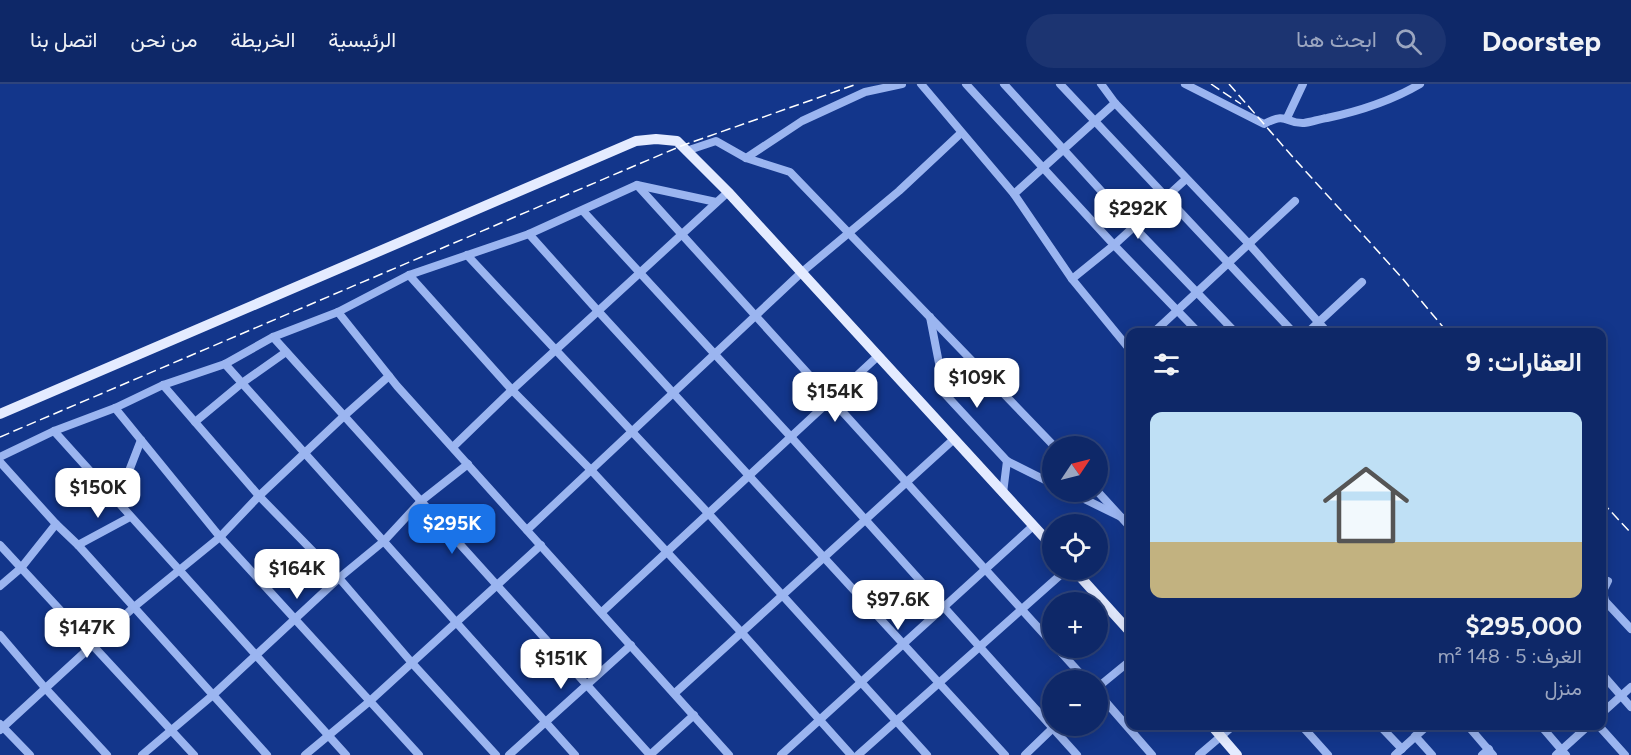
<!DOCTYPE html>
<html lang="ar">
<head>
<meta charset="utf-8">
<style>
	body { margin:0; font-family:Figtree,Vazirmatn,sans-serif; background:#1c3471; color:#f1f3f6; direction:rtl; height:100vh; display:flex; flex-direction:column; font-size:22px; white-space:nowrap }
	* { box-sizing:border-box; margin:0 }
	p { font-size:20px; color:#9ba6c0 }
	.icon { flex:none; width:33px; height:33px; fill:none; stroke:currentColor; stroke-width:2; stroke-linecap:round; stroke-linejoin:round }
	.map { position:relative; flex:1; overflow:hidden; direction:ltr }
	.details { position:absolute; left:1126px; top:244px; width:480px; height:402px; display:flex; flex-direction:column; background:#0e2868; border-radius:12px; box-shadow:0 3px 15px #0003,0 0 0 2px #2e447c; direction:rtl }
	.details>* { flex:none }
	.needle { width:39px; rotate:55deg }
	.fabs { position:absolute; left:1042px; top:352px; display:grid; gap:12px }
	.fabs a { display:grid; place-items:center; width:66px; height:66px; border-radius:50%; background:#0e2868; box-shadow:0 3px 15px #0003,0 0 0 2px #2e447c; font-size:30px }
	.price { position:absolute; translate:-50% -51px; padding:0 14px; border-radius:12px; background:#fff; color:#222; font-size:20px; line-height:39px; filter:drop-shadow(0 2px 3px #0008) }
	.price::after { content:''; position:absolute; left:50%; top:36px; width:18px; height:14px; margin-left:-9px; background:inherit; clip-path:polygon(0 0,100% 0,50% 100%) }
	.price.current { background:#1a73e8; color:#fff }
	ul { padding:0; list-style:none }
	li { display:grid; align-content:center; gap:12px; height:318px; padding:0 24px }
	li+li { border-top:2px solid #2e447c }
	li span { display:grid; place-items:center; height:186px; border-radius:12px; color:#555 }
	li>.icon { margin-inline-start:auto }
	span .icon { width:108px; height:108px; fill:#fffc; stroke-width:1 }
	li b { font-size:26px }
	h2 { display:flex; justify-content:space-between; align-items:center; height:72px; padding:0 24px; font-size:26px }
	header { display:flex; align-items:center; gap:36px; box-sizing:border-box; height:84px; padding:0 30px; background:#0e2868; border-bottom:2px solid #2e447c }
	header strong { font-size:28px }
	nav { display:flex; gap:33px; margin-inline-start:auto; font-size:21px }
	.search { width:420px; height:54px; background:#1c3471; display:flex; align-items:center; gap:15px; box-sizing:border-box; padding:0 21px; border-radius:33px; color:#9ba6c0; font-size:22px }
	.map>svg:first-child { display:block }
</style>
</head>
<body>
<header>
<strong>Doorstep</strong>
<div class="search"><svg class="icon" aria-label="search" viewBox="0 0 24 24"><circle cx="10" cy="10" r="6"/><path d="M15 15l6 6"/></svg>ابحث هنا</div>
<nav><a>الرئيسية</a><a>الخريطة</a><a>من نحن</a><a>اتصل بنا</a></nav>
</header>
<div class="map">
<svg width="1631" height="671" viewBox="0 0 1631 671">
	<rect width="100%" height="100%" fill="#13368b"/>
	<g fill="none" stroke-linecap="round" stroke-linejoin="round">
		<g stroke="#9bb5f0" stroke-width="8">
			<polyline points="921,0 1014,110 1072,195 1131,267"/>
			<polyline points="966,0 1114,161 1199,249"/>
			<polyline points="1004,0 1134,143 1236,249"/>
			<polyline points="1060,0 1294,249"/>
			<polyline points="1101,0 1115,19 1249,160 1328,249"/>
			<path d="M 1185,0 L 1264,40 C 1288,27 1285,40 1304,39 C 1311,38 1320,35 1327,34 C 1360,27 1391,17 1420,0"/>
			<polyline points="1287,34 1303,0"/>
			<polyline points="686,67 716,57 746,74 790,88 1055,363"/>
			<polyline points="746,74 802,37 865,8 902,0"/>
			<polyline points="637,101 1053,560"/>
			<polyline points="1014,110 1115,19"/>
			<polyline points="583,127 791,353 1077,671"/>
			<polyline points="529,150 598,227 1005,671"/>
			<polyline points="467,171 708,429 927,671"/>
			<polyline points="409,191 512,306 591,386 742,549 851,671"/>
			<polyline points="1072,195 1114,161 1186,95"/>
			<polyline points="338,228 397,302 729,671"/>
			<polyline points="930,233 945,310 1007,377 1053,400"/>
			<polyline points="1153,249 1295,117"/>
			<polyline points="1307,249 1362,198"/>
			<polyline points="273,253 650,671"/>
			<polyline points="225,280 575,671"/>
			<polyline points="163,301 259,412 339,494 412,579 496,671"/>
			<polyline points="115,324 220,453 419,671"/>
			<polyline points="195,338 242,299 286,268"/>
			<polyline points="54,347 346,671"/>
			<polyline points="453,363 512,306 728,108"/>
			<polyline points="0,373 54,347 115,324 163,301 225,280 273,253 338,228 409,191 529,150 637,101 716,118"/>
			<polyline points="0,378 56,440 78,461 267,671"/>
			<polyline points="1070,408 1121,433"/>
			<polyline points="1098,408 1131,444"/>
			<polyline points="1003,409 1007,377"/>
			<polyline points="117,418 141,356"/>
			<polyline points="527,446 802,188 899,107 961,49"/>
			<polyline points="0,461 194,671"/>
			<polyline points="78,461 130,433"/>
			<polyline points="0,502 21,484 56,440"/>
			<polyline points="1605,517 1631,545"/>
			<polyline points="1602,520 1605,517 1603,507 1608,497"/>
			<polyline points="602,528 878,272"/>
			<polyline points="0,551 46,605 107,671"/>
			<polyline points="1057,564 1087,597"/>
			<polyline points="1602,590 1631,623"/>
			<polyline points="1098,603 1131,576"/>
			<polyline points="675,609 954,355"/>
			<polyline points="1098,609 1152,671"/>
			<polyline points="1602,629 1631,603"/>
			<polyline points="0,640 30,671"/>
			<polyline points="1302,642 1328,671"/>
			<polyline points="1380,642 1402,665"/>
			<polyline points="1468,642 1493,671"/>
			<polyline points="1541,642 1566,671"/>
			<polyline points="1599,642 1625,671"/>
			<polyline points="0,646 134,523 220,453 259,412 344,332 389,292"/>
			<polyline points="1415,652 1432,671"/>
			<polyline points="142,671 213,611 339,494 384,457 421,417 468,380"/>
			<polyline points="305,671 370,617 541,461"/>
			<polyline points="509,671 631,561"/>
			<polyline points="650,671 694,631"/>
			<polyline points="781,671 1033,442"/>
			<polyline points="858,671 1066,486"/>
			<polyline points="1025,671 1055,642"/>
			<polyline points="1199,671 1233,642"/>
			<polyline points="1395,671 1427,642"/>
			<polyline points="1482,671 1489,665"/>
			<polyline points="1556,671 1588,642"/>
		</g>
		<g stroke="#e4ebff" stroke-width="10">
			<polyline points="0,330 636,57 656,55 677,57 728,108 1053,463"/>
			<polyline points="1074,486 1131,549"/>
			<polyline points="1212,642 1237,671"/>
		</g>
		<g stroke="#fff" stroke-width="1.5" stroke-dasharray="10 4.5" stroke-linecap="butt">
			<polyline points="1211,0 1241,20"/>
			<polyline points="1229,0 1291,71 1403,195 1448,249"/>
			<polyline points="0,353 681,62 857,0"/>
			<polyline points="1602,418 1631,449"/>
		</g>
	</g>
</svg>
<div class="fabs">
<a><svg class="needle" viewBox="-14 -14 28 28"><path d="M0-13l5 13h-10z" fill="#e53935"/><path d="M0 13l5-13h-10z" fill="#9ba6c0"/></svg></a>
<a><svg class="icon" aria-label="locate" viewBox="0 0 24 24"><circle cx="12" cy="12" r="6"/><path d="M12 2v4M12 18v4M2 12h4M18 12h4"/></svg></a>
<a>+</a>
<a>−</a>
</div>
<b class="price" style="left:1138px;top:156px">$292K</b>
<b class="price" style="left:977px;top:325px">$109K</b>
<b class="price" style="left:835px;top:339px">$154K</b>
<b class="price" style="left:98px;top:435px">$150K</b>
<b class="price current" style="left:452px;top:471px">$295K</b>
<b class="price" style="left:297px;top:516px">$164K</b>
<b class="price" style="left:898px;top:547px">$97.6K</b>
<b class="price" style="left:87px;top:575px">$147K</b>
<b class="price" style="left:561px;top:606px">$151K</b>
<section class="details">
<h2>العقارات: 9<svg class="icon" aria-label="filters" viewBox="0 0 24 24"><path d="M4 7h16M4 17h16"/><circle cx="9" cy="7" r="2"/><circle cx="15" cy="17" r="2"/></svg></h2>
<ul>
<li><span style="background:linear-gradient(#bfe0f5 70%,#c2b280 0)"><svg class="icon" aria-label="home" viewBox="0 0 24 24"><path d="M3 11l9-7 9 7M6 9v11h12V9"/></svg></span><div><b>$295,000</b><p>الغرف: 5 · 148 m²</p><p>منزل</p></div></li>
</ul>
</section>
</div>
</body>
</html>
